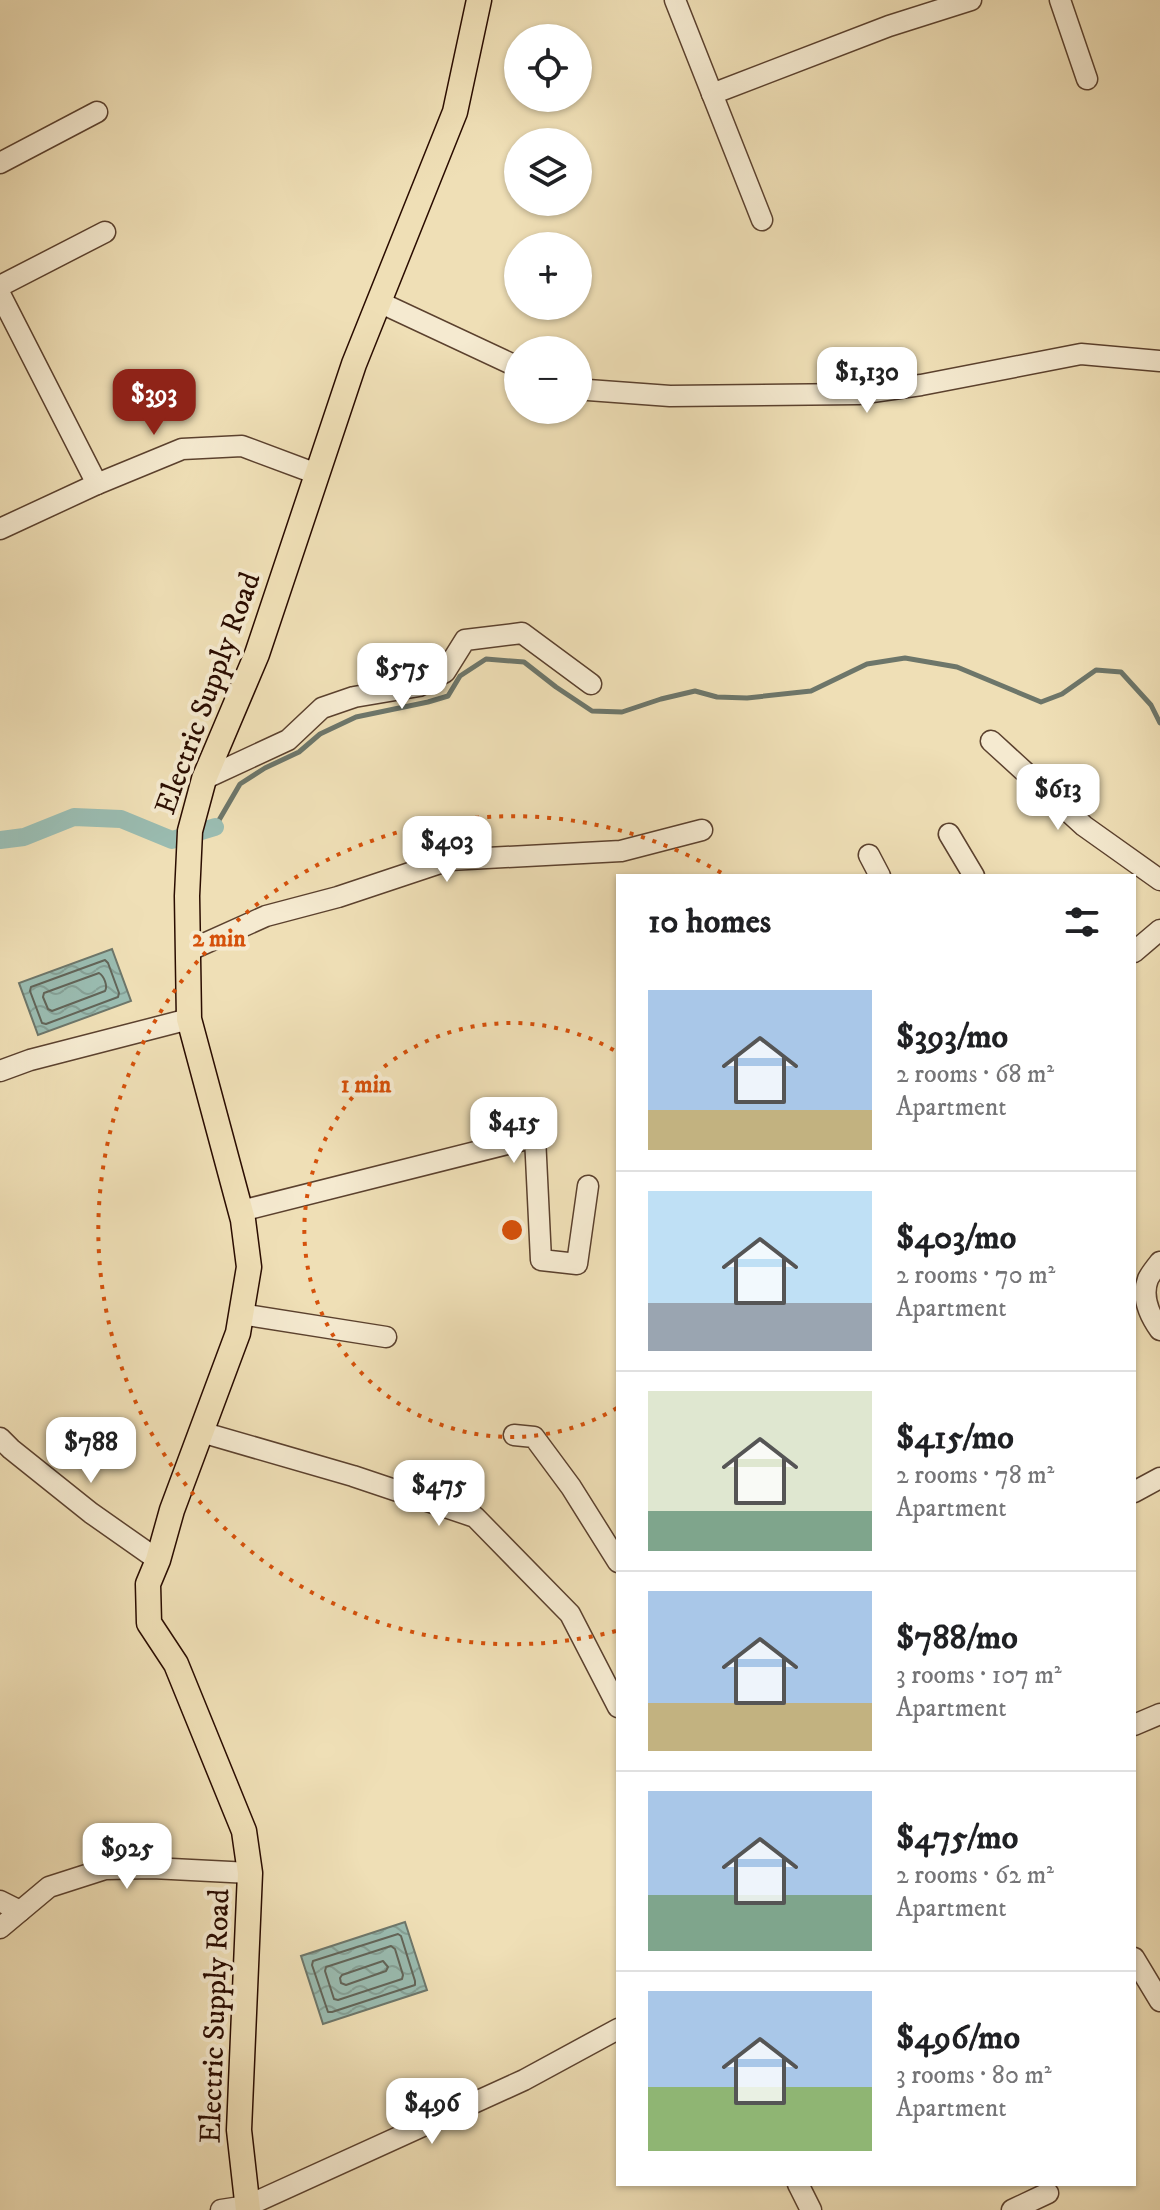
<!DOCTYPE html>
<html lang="en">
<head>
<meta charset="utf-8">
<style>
	body { margin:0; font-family:"IM FELL DW Pica",serif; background:#f2f2f2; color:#202124; height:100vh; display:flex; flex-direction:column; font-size:30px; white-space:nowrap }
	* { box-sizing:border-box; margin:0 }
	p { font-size:26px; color:#757577 }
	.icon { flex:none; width:44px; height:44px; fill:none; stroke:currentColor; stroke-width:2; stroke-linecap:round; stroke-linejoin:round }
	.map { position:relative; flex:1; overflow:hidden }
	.side { position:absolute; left:616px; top:874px; width:520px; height:1312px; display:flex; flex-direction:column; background:#fff; border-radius:0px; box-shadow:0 2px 6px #0004 }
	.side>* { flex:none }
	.controls { position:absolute; left:504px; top:24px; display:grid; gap:16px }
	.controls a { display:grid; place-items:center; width:88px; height:88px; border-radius:50%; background:#fff; box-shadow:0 2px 6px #0004; font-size:40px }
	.price { position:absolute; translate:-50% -68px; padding:0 18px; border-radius:16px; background:#fff; color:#222; font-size:26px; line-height:52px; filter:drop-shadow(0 2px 4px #0008) }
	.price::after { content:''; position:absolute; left:50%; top:48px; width:24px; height:18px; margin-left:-12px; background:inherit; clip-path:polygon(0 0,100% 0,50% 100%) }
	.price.on { background:#8f2418; color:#fff }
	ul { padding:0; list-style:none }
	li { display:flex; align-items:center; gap:24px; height:200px; padding:0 32px }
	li+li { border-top:2px solid #e0e0e0 }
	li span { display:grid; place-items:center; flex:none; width:224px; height:160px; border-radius:0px; color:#555 }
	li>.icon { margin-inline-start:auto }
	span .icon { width:96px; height:96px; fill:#fffc; stroke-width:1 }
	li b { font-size:34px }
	h2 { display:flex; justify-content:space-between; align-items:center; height:96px; padding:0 32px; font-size:34px }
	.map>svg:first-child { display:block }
</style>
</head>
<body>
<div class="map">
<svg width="1160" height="2210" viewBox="0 0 1160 2210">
	<defs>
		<pattern id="water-waves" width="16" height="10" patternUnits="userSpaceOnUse" patternTransform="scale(2)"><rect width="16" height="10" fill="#9abcb1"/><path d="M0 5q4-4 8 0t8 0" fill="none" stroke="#85a096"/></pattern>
	</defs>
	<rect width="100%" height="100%" fill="#efdfb6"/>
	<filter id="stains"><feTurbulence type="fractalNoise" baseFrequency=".0025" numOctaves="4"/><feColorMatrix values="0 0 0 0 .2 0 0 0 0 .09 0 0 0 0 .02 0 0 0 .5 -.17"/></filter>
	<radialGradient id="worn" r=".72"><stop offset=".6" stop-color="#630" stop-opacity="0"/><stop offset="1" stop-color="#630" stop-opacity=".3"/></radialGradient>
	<g fill="url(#water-waves)" stroke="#6d766a" stroke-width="2">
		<polygon points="112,949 131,1001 38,1035 19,983"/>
		<polygon points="405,1922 427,1990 323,2024 301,1956"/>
	</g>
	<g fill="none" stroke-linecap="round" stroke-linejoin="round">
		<g stroke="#626458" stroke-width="2">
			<polygon points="105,960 108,963 119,993 118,997 46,1024 42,1023 30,991 31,987"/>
			<path d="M 99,973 C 104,976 108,986 105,991 L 52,1011 L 48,1009 L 43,997 L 44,993 Z"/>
			<polygon points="398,1934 401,1936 415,1981 415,1985 332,2012 328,2012 312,1965 313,1961"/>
			<polygon points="391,1946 395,1949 403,1975 402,1979 338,2000 334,1999 325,1971 326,1967"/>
			<polygon points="383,1961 388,1967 386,1971 346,1985 341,1983 340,1978 342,1975"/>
		</g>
		<polyline stroke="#6d766a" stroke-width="5" points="215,827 240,784 265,768 299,752 320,734 356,717 428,702 448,696 460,676 486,659 524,662 556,687 592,711 622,712 661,699 695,691 717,697 747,698 811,691 867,664 905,658 957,667 1041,702 1062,694 1096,670 1121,672 1151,705 1160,723"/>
		<polyline stroke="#9abcb1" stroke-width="18" points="0,840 24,837 74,817 121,819 172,840 215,827"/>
		<defs>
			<g id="minor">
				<polyline points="675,0 762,220"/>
				<polyline points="1060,0 1087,79"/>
				<polyline points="712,94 889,26 971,0"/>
				<polyline points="0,163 97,112"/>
				<polyline points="0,286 105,232"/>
				<polyline points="0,294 97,484"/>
				<polyline points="379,302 518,367"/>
				<polyline points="578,387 588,390 670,396 858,394 921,385 1081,354 1160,361"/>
				<polyline points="0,529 97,484 182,449 242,446 317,474"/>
				<polyline points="991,741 1084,826 1160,880"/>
				<polyline points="204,779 288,740 322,708 354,697 419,686 445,672 465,640 522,633 591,684"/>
				<polyline points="949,834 974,876"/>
				<polyline points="869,855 880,876"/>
				<polyline points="188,951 266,916 338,897 449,860 621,851 702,830"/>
				<polyline points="1134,952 1160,930"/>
				<polyline points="0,1071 30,1060 189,1019"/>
				<polyline points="241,1211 535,1137 541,1260 577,1264 588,1186"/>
				<path d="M 1160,1262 C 1156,1267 1151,1273 1148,1279 C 1141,1297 1150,1316 1160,1330"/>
				<polyline points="241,1314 386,1337"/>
				<polyline points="201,1432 353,1476 475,1517 570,1614 618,1707"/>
				<polyline points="514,1435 534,1437 571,1487 618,1562"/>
				<polyline points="0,1438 11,1449 91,1513 158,1560"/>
				<polyline points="1134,1492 1160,1478"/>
				<polyline points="1134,1725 1160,1714"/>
				<polyline points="0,1901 20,1911"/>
				<polyline points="0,1928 49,1887 105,1869 152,1868 250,1873"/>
				<polyline points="1134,1958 1160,2001"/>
				<polyline points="798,2184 811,2210"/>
				<polyline points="221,2210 247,2206 524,2080 618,2029"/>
				<polyline points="1012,2210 1048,2193"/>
			</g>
			<polyline id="major" points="248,2210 239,2130 250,1873 244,1831 176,1664 149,1623 148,1584 158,1560 172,1510 238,1333 249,1267 243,1220 189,1019 187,896 190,831 204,779 257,654 354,364 455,112 479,0"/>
		</defs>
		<use href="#minor" stroke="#5b412e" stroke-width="23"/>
		<use href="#major" stroke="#2a0c00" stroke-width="27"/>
		<use href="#minor" stroke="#f5ead0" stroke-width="20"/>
		<use href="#major" stroke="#efdfb6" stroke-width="24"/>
	</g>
	<g fill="none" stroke="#d5510b" stroke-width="4" stroke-dasharray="4 8">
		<path d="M617 1408A207 207 0 1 1 617 1052"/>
		<path d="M616 1631A414 414 0 1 1 725 875"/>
	</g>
	<g text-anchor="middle" stroke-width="8" stroke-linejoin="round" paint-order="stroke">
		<g font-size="30" fill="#2a0c00" stroke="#f5ead0">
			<text transform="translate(207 693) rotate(-70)" y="10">Electric Supply Road</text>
			<text transform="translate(214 2016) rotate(-88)" y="10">Electric Supply Road</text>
		</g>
	</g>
	<circle cx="512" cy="1230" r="12" fill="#d5510b" stroke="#f5ead0" stroke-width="4"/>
	<g font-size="24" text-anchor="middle" font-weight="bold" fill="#d5510b" stroke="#f5ead0" stroke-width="8" stroke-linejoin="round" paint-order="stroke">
		<text x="219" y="946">2 min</text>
		<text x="366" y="1092">1 min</text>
	</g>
	<rect width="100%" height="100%" filter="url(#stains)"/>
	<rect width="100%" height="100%" fill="url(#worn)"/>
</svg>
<div class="controls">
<a><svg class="icon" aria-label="locate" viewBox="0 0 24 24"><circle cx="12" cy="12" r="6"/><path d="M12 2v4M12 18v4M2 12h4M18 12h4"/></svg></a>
<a><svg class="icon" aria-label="layers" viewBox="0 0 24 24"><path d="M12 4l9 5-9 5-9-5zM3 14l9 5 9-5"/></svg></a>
<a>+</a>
<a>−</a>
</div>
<b class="price" style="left:867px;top:415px">$1,130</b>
<b class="price on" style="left:154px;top:437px">$393</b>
<b class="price" style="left:402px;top:711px">$575</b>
<b class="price" style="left:1058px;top:832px">$613</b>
<b class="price" style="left:447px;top:884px">$403</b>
<b class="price" style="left:514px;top:1165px">$415</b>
<b class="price" style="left:91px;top:1485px">$788</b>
<b class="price" style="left:439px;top:1528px">$475</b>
<b class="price" style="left:127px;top:1891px">$925</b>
<b class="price" style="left:432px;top:2146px">$496</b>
<section class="side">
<h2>10 homes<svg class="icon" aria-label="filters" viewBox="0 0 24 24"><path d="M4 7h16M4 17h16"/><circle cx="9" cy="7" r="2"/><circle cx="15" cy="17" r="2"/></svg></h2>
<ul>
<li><span style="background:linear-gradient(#a9c7e8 75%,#c2b280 0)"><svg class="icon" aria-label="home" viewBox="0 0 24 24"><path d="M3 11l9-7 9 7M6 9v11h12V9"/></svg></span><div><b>$393/mo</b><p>2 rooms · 68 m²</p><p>Apartment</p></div></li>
<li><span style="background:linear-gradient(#bfe0f5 70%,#9aa5b1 0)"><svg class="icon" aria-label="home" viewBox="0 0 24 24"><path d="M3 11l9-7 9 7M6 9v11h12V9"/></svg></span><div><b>$403/mo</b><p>2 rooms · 70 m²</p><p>Apartment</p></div></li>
<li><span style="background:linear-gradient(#dfe7d0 75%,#7fa58c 0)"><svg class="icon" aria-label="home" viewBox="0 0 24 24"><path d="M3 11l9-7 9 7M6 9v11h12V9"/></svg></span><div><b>$415/mo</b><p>2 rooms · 78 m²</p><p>Apartment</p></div></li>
<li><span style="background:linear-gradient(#a9c7e8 70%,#c2b280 0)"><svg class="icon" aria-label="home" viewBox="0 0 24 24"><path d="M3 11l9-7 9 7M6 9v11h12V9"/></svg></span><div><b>$788/mo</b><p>3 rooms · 107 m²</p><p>Apartment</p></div></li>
<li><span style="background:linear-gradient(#a9c7e8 65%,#7fa58c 0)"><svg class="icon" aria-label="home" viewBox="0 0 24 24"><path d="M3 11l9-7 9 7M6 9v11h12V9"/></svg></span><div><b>$475/mo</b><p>2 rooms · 62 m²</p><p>Apartment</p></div></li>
<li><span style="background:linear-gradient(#a9c7e8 60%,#8fb573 0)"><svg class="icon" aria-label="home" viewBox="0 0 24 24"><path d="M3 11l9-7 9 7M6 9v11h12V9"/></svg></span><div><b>$496/mo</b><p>3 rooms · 80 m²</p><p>Apartment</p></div></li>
</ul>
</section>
</div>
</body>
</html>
